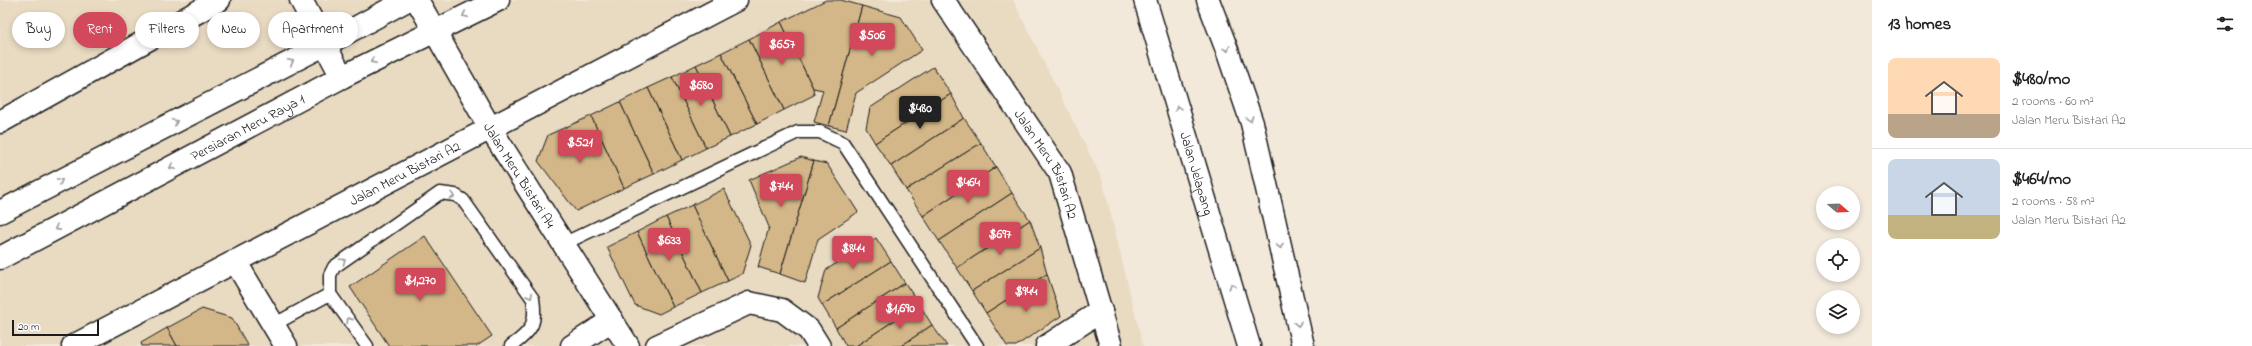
<!DOCTYPE html>
<html lang="en">
<head>
<meta charset="utf-8">
<style>
	body { margin:0; font-family:"Indie Flower",sans-serif; background:#f2f2f2; color:#222; height:100vh; display:flex; flex-direction:column; font-size:15px; white-space:nowrap }
	* { box-sizing:border-box; margin:0 }
	p { font-size:13px; color:#767676 }
	.icon { flex:none; width:22px; height:22px; fill:none; stroke:currentColor; stroke-width:2; stroke-linecap:round; stroke-linejoin:round }
	.map { position:relative; flex:1; overflow:hidden }
	.details { display:flex; flex-direction:column; background:#fff; width:380px }
	.details>* { flex:none }
	.guide { position:absolute; left:12px; top:12px; width:380px; height:36px; display:flex; gap:8px }
	.needle { width:26px; rotate:109deg }
	.buttons { position:absolute; left:1816px; top:186px; display:grid; gap:8px }
	.buttons a { display:grid; place-items:center; width:44px; height:44px; border-radius:50%; background:#fff; box-shadow:0 2px 6px #0003; font-size:20px }
	.scale { position:absolute; left:12px; bottom:10px; width:87px; box-sizing:border-box; padding-left:4px; border:2px solid #1c1c1c; border-top:0; font-size:11px; line-height:14px; white-space:nowrap; color:#1c1c1c; -webkit-text-stroke:3px #fff; paint-order:stroke }
	.price { position:absolute; translate:-50% -34px; padding:0 9px; border-radius:4px; background:#d1495b; color:#fff; font-size:13px; line-height:26px; filter:drop-shadow(0 1px 2px #0008) }
	.price::after { content:''; position:absolute; left:50%; top:24px; width:12px; height:9px; margin-left:-6px; background:inherit; clip-path:polygon(0 0,100% 0,50% 100%) }
	.price.selected { background:#222; color:#fff }
	ul { padding:0; list-style:none }
	li { display:flex; align-items:center; gap:12px; height:100px; padding:0 16px }
	li+li { border-top:1px solid #e0e0e0 }
	li span { display:grid; place-items:center; flex:none; width:112px; height:80px; border-radius:8px; color:#555 }
	li>.icon { margin-inline-start:auto }
	span .icon { width:48px; height:48px; fill:#fffc; stroke-width:1 }
	li b { font-size:17px }
	h2 { display:flex; justify-content:space-between; align-items:center; height:48px; padding:0 16px; font-size:17px }
	.chip { padding:0 14px; border-radius:18px; background:#fff; box-shadow:0 2px 6px #0003; font-size:14px; line-height:36px }
	.chip.selected { background:#d1495b; color:#fff }
	main { display:flex; flex:1; min-height:0 }
	.map>svg:first-child { display:block }
</style>
</head>
<body>
<main>
<div class="map">
<svg width="1872" height="346" viewBox="0 0 1872 346">
	<rect width="100%" height="100%" fill="#f2e9db"/>
	<filter id="ink" filterUnits="userSpaceOnUse"><feTurbulence type="fractalNoise" baseFrequency=".025" numOctaves="2"/><feDisplacementMap in="SourceGraphic" scale="8" xChannelSelector="R" yChannelSelector="G"/><feConvolveMatrix kernelMatrix="1 2 1 2 8 2 1 2 1" color-interpolation-filters="sRGB"/></filter>
	<g filter="url(#ink)">
		<polygon fill="#e9dac2" points="0,0 1013,0 1102,179 1143,346 0,346"/>
		<g fill="#d3b788" stroke="#1c1c1c">
			<polygon points="826,0 841,0 862,6 829,126 814,122 823,90 813,88 781,22"/>
			<polygon points="862,6 901,17 922,50 856,93 846,130 829,126"/>
			<polygon points="781,22 813,88 814,95 784,110 749,39"/>
			<polygon points="749,39 784,110 757,124 721,53"/>
			<polygon points="721,53 757,124 730,137 696,65"/>
			<polygon points="696,65 730,137 706,148 672,77"/>
			<polygon points="933,67 951,94 875,143 866,128 870,108"/>
			<polygon points="672,77 706,148 682,160 648,88"/>
			<polygon points="648,88 682,160 654,174 620,102"/>
			<polygon points="951,94 964,118 891,166 875,143"/>
			<polygon points="620,102 654,174 624,188 591,116"/>
			<polygon points="591,116 624,188 576,211 538,161 548,135"/>
			<polygon points="964,118 981,143 906,190 891,166"/>
			<polygon points="981,143 996,167 923,216 906,190"/>
			<polygon points="801,157 814,161 780,274 758,267 769,227 749,180"/>
			<polygon points="814,161 827,164 858,212 818,239 805,283 780,274"/>
			<polygon points="996,167 1012,193 939,241 923,216"/>
			<polygon points="724,189 751,245 742,274 728,281 692,205"/>
			<polygon points="1012,193 1030,220 957,268 939,241"/>
			<polygon points="692,205 728,281 702,293 666,217"/>
			<polygon points="666,217 702,293 673,307 637,232"/>
			<polygon points="1030,220 1040,248 972,291 957,268"/>
			<polygon points="637,232 673,307 659,314 635,305 607,247"/>
			<polygon points="425,236 492,336 477,346 389,346 350,287"/>
			<polygon points="876,238 891,261 822,305 818,298 826,270"/>
			<polygon points="1040,248 1047,274 986,313 972,291"/>
			<polygon points="891,261 905,283 836,328 822,305"/>
			<polygon points="1047,274 1061,316 1016,346 1007,346 986,313"/>
			<polygon points="905,283 919,304 856,346 846,346 836,328"/>
			<polygon points="919,304 932,325 901,346 856,346"/>
			<polygon points="202,309 232,318 248,346 177,346 167,328"/>
			<polygon points="932,325 947,346 901,346"/>
			<polygon points="167,328 177,346 142,346 141,343"/>
		</g>
		<g fill="none" stroke-linecap="round" stroke-linejoin="round">
			<defs>
				<g id="service">
					<polyline points="563,244 798,132 820,132 843,143 977,346"/>
					<polyline points="273,325 330,294"/>
					<path d="M 367,346 L 330,294 L 330,275 L 334,267 L 440,193 L 455,195 L 463,200 L 533,299 C 537,324 531,332 511,346"/>
				</g>
				<g id="minor">
					<polyline points="301,0 342,77"/>
					<path id="s1" d="M 417,0 L 490,128 L 628,346"/>
					<path id="s2" d="M 943,0 L 1060,173 L 1111,346"/>
					<polyline points="0,122 219,0"/>
					<polyline points="235,261 286,346"/>
					<path id="s3" d="M 73,346 L 736,0"/>
					<polyline points="572,346 612,320"/>
					<polyline points="657,346 749,303 782,310 809,330 819,346"/>
					<polyline points="1047,346 1101,311"/>
				</g>
				<g id="tertiary">
					<polyline points="0,212 326,44 407,0"/>
					<path id="s4" d="M 0,258 L 342,77 L 498,0"/>
				</g>
				<g id="primary">
					<path id="s5" d="M 1145,0 L 1249,346"/>
					<polyline points="1208,0 1227,50 1252,123 1303,346"/>
				</g>
			</defs>
			<use href="#service" stroke="#1c1c1c" stroke-width="15"/>
			<use href="#minor" stroke="#1c1c1c" stroke-width="25"/>
			<use href="#tertiary" stroke="#1c1c1c" stroke-width="25"/>
			<use href="#primary" stroke="#1c1c1c" stroke-width="25"/>
			<use href="#service" stroke="#fff" stroke-width="12"/>
			<use href="#minor" stroke="#fff" stroke-width="22"/>
			<use href="#tertiary" stroke="#fff" stroke-width="22"/>
			<use href="#primary" stroke="#fff" stroke-width="22"/>
		</g>
		<defs><path id="oneway-chevron" d="M-2-3.5L2.5 0L-2 3.5" fill="none" stroke-width="1.6" stroke-linecap="round" stroke-linejoin="round"/></defs>
		<g stroke="#999">
			<use href="#oneway-chevron" transform="translate(465 15) rotate(155)"/>
			<use href="#oneway-chevron" transform="translate(1227 49) rotate(70)"/>
			<use href="#oneway-chevron" transform="translate(373 61) rotate(153)"/>
			<use href="#oneway-chevron" transform="translate(291 62) rotate(-27)"/>
			<use href="#oneway-chevron" transform="translate(1178 108) rotate(-107)"/>
			<use href="#oneway-chevron" transform="translate(1250 119) rotate(72)"/>
			<use href="#oneway-chevron" transform="translate(175 122) rotate(-27)"/>
			<use href="#oneway-chevron" transform="translate(172 167) rotate(152)"/>
			<use href="#oneway-chevron" transform="translate(60 181) rotate(-27)"/>
			<use href="#oneway-chevron" transform="translate(452 196) rotate(15)"/>
			<use href="#oneway-chevron" transform="translate(57 228) rotate(152)"/>
			<use href="#oneway-chevron" transform="translate(1280 246) rotate(77)"/>
			<use href="#oneway-chevron" transform="translate(343 261) rotate(-35)"/>
			<use href="#oneway-chevron" transform="translate(1232 286) rotate(-107)"/>
			<use href="#oneway-chevron" transform="translate(530 296) rotate(61)"/>
			<use href="#oneway-chevron" transform="translate(349 320) rotate(-125)"/>
			<use href="#oneway-chevron" transform="translate(1298 324) rotate(78)"/>
		</g>
	</g>
	<g text-anchor="middle" stroke-width="3" stroke-linejoin="round" paint-order="stroke">
		<g font-size="14" fill="#1c1c1c" stroke="#fff">
			<text dy="5" stroke="none"><textPath href="#s4" startOffset="280">Persiaran Meru Raya 1</textPath></text>
			<text dy="5" stroke="none"><textPath href="#s2" startOffset="195">Jalan Meru Bistari A2</textPath></text>
			<text dy="5" stroke="none"><textPath href="#s3" startOffset="374">Jalan Meru Bistari A2</textPath></text>
			<text dy="5" stroke="none"><textPath href="#s5" startOffset="181">Jalan Jelapang</textPath></text>
			<text dy="5" stroke="none"><textPath href="#s1" startOffset="203">Jalan Meru Bistari A4</textPath></text>
		</g>
	</g>
</svg>
<div class="buttons">
<a><svg class="needle" viewBox="-14 -14 28 28"><path d="M0-13l5 13h-10z" fill="#e53935"/><path d="M0 13l5-13h-10z" fill="#767676"/></svg></a>
<a><svg class="icon" aria-label="locate" viewBox="0 0 24 24"><circle cx="12" cy="12" r="6"/><path d="M12 2v4M12 18v4M2 12h4M18 12h4"/></svg></a>
<a><svg class="icon" aria-label="layers" viewBox="0 0 24 24"><path d="M12 4l9 5-9 5-9-5zM3 14l9 5 9-5"/></svg></a>
</div>
<div class="scale">20 m</div>
<b class="price" style="left:872px;top:57px">$506</b>
<b class="price" style="left:782px;top:66px">$657</b>
<b class="price" style="left:701px;top:107px">$680</b>
<b class="price selected" style="left:920px;top:130px">$480</b>
<b class="price" style="left:580px;top:164px">$521</b>
<b class="price" style="left:968px;top:204px">$464</b>
<b class="price" style="left:781px;top:208px">$744</b>
<b class="price" style="left:1000px;top:256px">$697</b>
<b class="price" style="left:669px;top:262px">$633</b>
<b class="price" style="left:853px;top:270px">$844</b>
<b class="price" style="left:420px;top:302px">$1,270</b>
<b class="price" style="left:1026px;top:313px">$944</b>
<b class="price" style="left:900px;top:330px">$1,690</b>
<div class="guide">
<a class="chip">Buy</a>
<a class="chip selected">Rent</a>
<a class="chip">Filters</a>
<a class="chip">New</a>
<a class="chip">Apartment</a>
</div>
</div>
<section class="details">
<h2>13 homes<svg class="icon" aria-label="filters" viewBox="0 0 24 24"><path d="M4 7h16M4 17h16"/><circle cx="9" cy="7" r="2"/><circle cx="15" cy="17" r="2"/></svg></h2>
<ul>
<li><span style="background:linear-gradient(#ffd9b3 70%,#b9a48a 0)"><svg class="icon" aria-label="home" viewBox="0 0 24 24"><path d="M3 11l9-7 9 7M6 9v11h12V9"/></svg></span><div><b>$480/mo</b><p>2 rooms · 60 m²</p><p>Jalan Meru Bistari A2</p></div></li>
<li><span style="background:linear-gradient(#c9d6e8 70%,#c2b280 0)"><svg class="icon" aria-label="home" viewBox="0 0 24 24"><path d="M3 11l9-7 9 7M6 9v11h12V9"/></svg></span><div><b>$464/mo</b><p>2 rooms · 58 m²</p><p>Jalan Meru Bistari A2</p></div></li>
</ul>
</section>
</main>
</body>
</html>
